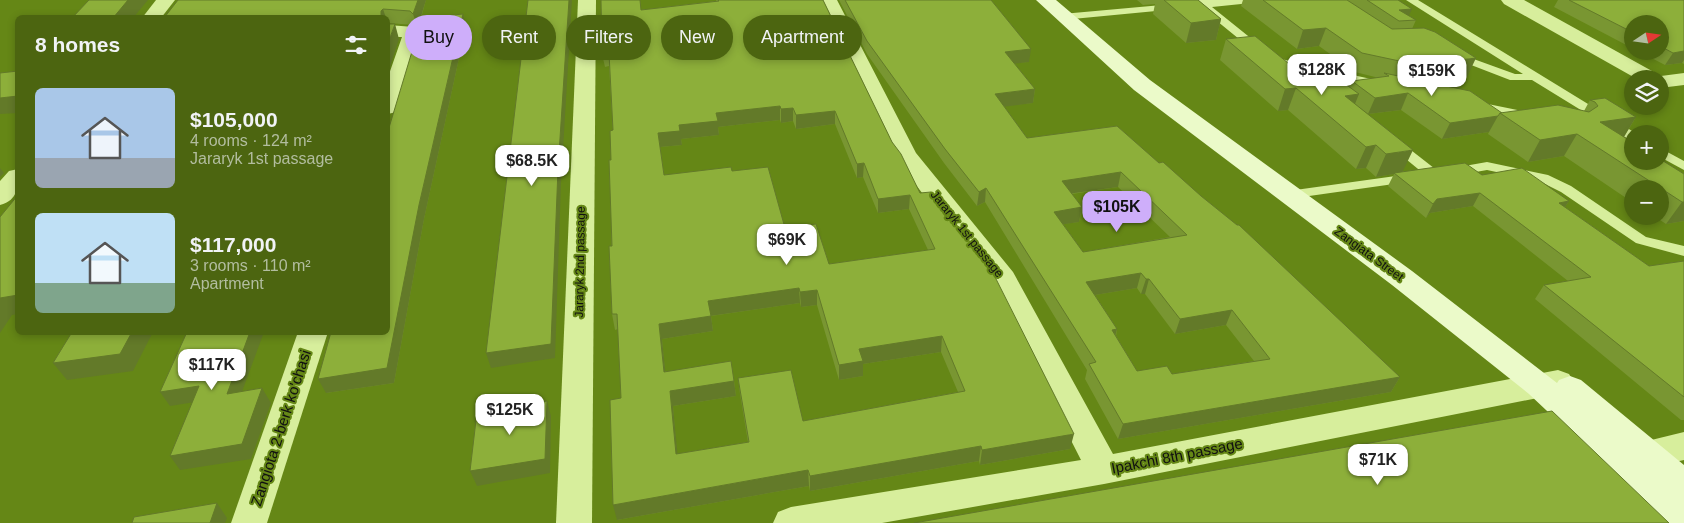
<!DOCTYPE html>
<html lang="en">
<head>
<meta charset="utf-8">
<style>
	body { margin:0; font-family:Helvetica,sans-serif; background:#536b19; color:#f1f3f6; height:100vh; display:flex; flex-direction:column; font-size:19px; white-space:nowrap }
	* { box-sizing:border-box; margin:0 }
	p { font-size:16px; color:#b2bd9f }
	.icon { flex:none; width:28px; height:28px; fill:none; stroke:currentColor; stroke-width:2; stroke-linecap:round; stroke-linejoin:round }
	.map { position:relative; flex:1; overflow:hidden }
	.details { position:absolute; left:15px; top:15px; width:375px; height:320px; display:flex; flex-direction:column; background:#4c6510; border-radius:8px; box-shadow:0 2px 8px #0003 }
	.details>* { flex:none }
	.guide { position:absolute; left:405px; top:15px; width:475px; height:45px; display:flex; gap:10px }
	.needle { width:32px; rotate:77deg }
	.fabs { position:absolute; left:1624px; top:15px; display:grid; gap:10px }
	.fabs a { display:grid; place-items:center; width:45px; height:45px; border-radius:50%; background:#4c6510; box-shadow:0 2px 8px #0003; font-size:25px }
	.price { position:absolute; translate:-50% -42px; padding:0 11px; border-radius:10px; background:#fff; color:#222; font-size:16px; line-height:32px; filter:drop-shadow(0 1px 2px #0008) }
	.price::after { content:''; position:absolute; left:50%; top:30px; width:15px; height:11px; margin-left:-8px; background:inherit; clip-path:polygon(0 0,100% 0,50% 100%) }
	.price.current { background:#ceaefa; color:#111 }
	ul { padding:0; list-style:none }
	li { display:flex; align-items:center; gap:15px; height:125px; padding:0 20px }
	li span { display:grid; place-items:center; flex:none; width:140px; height:100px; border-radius:8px; color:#555 }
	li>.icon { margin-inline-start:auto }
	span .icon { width:60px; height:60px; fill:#fffc; stroke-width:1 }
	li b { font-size:21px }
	h2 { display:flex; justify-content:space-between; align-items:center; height:60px; padding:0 20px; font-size:21px }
	.tag { padding:0 18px; border-radius:22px; background:#4c6510; box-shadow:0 2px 8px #0003; font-size:18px; line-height:45px }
	.tag.current { background:#ceaefa; color:#111 }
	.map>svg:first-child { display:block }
</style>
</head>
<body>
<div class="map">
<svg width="1684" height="523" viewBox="0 0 1684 523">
	<rect width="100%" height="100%" fill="#658716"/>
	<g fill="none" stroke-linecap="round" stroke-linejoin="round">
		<g fill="#d7ee9c" fill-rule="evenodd">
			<polygon points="1193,0 1256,0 1251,3 1212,7 1263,48 1263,52 1255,52 1201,8 1194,7"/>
			<polygon points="1406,0 1418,0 1637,134 1632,134 1632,140 1628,139 1532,80 1510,80 1453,58 1451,56 1457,53 1515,74 1523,74"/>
			<polygon points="1173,4 1178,7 1177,9 1062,20 1057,17 1062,14"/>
			<polygon points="1281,59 1380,81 1386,84 1380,87 1277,64 1277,60"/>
			<polygon points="1478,102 1527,112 1533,116 1527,120 1474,109 1472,106"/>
			<polygon points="1394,139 1398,140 1439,172 1441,175 1439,178 1429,178 1390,146 1388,143"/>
			<polygon points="1660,148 1684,161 1684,170 1660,157"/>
			<polygon points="1487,162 1548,175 1571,186 1646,237 1684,246 1684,256 1636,243 1561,192 1539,181 1487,170 1453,176 1446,172 1453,168"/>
			<polygon points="1410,174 1415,175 1417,178 1415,181 1288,199 1281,195 1288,191"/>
		</g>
		<g fill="#d7ee9c" fill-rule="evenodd">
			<polygon points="156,0 175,0 161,18 142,18"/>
			<polygon points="578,0 596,0 592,523 556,523"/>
			<polygon points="819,0 837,0 916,153 1013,272 1113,454 1558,370 1569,374 1574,382 1569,390 1558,394 1104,484 882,523 773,523 778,512 791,507 1081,460 991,283 893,155"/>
			<polygon points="1501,0 1524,0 1661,76 1684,73 1684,85 1660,88 1660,79 1637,79 1504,4"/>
			<polygon points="388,25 414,27 422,36 399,107 396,112 388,114 388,77 402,37 388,37"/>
			<path d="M 18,169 C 18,186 19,200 0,205 L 0,181 L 9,171 Z"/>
			<polygon points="298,332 328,332 267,523 231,523"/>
			<polygon points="1684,432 1684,460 1647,468 1635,464 1630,454 1635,444"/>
		</g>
		<polygon fill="#ebfac9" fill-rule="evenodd" points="1036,0 1056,0 1150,80 1412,271 1557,383 1559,380 1570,376 1581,380 1684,465 1684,523 1666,523 1529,394 1392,285 1134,90"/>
	</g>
	<g fill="#799632" fill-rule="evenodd">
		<polygon points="426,0 421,18 466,26 424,219 394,383 326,393 419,28 418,26 418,28 414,25 388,23 388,24 388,18 164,18"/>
		<path d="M 716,0 L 823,0 L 892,142 L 920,193 L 1070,449 L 980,465 L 979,461 L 810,491 L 809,486 L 617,520 L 621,398 L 618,329 L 615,330 L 612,314 L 611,160 L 613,130 L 609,66 L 605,67 L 602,54 L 641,10 L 716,1 ZM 780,120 L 781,123 L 793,121 L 796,129 L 835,124 L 857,178 L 863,177 L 878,213 L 909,209 L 928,250 L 829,264 L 785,228 L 732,171 L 664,175 L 660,147 L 682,145 L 681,139 L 719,135 L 718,127 ZM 800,303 L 801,307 L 817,305 L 839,380 L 863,376 L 863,364 L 941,352 L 958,392 L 803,421 L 738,378 L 740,394 L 748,442 L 677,454 L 673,406 L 736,396 L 734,381 L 665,371 L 662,339 L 713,331 L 711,316 Z"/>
		<path d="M 839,0 L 991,0 L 1029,62 L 1014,63 L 1035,89 L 1033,103 L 1004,106 L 1027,138 L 1117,126 L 1400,377 L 1391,392 L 1118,439 L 1085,379 L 1087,370 L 985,202 L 977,206 L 944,163 L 867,54 ZM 1118,187 L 1170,237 L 1083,252 L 1063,224 L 1079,222 L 1082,207 L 1072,194 ZM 1137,288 L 1141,294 L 1145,294 L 1175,334 L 1226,325 L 1254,361 L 1172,374 L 1137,371 L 1116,336 L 1117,329 L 1095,295 Z"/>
		<polygon points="1137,0 1198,0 1221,19 1216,40 1186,43 1153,14 1155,4 1143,5"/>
		<polygon points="1243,0 1398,0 1409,16 1416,20 1412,29 1467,77 1442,81 1440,85 1502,113 1584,111 1590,100 1636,117 1624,137 1684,174 1684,221 1666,224 1654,216 1660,216 1660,189 1632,189 1632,202 1564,156 1528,162 1488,134 1489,132 1442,139 1401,110 1368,114 1359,107 1403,171 1482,175 1569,201 1565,207 1649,266 1684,261 1684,420 1681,420 1535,299 1544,285 1568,281 1473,206 1430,213 1426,218 1388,186 1394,174 1376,177 1366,168 1356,169 1288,110 1278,111 1220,60 1226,39 1310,81 1349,87 1352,81 1379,78 1355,72 1319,46 1297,49 1241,6"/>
		<polygon points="1558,0 1684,0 1684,64 1682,63 1665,65 1638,51 1660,51 1660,24 1632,24 1632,48 1554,7"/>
	</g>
	<g fill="#637a29">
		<polygon points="128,0 148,0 133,18 113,18"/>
		<polygon points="418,0 426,0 419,23 416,19 418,26 418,28 413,14"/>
		<polygon points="569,0 572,0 561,183 555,358 491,368 486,353 558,169"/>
		<polygon points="383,9 386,18 381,18 381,11"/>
		<polygon points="1412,9 1407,20 1399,10"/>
		<polygon points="463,14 466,26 424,219 394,383 326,393 318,379 419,205"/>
		<polygon points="1221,19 1216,40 1186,43 1191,23"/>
		<polygon points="395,24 399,39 388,73 388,43"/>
		<polygon points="1326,28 1319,46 1297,49 1303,30"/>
		<polygon points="1031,49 1029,62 1004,65 1005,52"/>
		<polygon points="1684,51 1684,60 1682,63 1665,65 1673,53"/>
		<polygon points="1476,58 1467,77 1442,81 1446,71 1435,63"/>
		<polygon points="1296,88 1288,110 1278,111 1285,89"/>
		<polygon points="1035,89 1033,103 994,108 995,94"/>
		<polygon points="1408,93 1401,110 1368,114 1375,98"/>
		<polygon points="1359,94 1350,116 1345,96"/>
		<polygon points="18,96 18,113 0,114 0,98"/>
		<polygon points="780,106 780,120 718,127 719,135 681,139 682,145 660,147 658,133 679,125 716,113"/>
		<polygon points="793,108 793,121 781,123 781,109"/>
		<polygon points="835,111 835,124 796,129 796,115"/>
		<polygon points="1498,116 1489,132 1442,139 1450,123"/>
		<polygon points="1636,117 1623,138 1600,122"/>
		<polygon points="1577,134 1564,156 1528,162 1540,140"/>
		<polygon points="1376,145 1366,168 1356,169 1366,147"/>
		<polygon points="1413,150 1402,173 1394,173 1394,174 1376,177 1386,154"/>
		<polygon points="864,163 863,177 857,178 857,164"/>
		<polygon points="0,168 4,173 0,177"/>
		<polygon points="1121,172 1118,187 1060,195 1062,181"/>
		<polygon points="986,188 985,202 977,206 979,192"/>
		<polygon points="1480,193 1473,206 1430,213 1426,218 1433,204 1437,199"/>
		<polygon points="910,195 909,209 878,213 878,199"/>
		<polygon points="1569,201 1560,215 1559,203"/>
		<polygon points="1682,202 1684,202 1684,221 1666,224"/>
		<polygon points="1082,207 1079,222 1052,226 1054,212"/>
		<polygon points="1141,273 1137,288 1083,297 1086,282"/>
		<polygon points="1146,279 1149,279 1145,294 1141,294"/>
		<polygon points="799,288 800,303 710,316 708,301"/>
		<polygon points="817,290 817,305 801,307 800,292"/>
		<polygon points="18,295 18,314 12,315 0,333 0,298"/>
		<polygon points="1232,310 1226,325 1175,334 1180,319"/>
		<polygon points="711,316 713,331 662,339 667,387 664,372 659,324"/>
		<polygon points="1117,329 1113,344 1112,330"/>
		<polygon points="132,332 153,332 133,371 67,380 53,363"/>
		<polygon points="250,332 264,332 236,408 227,394"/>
		<polygon points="942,336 941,352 863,364 863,376 839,380 839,365 859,349"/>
		<polygon points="1400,377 1391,392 1118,439 1123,424"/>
		<polygon points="734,381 736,396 673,406 679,469 676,454 670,391"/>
		<polygon points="199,386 208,400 170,406 160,392"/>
		<polygon points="262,388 271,403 251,459 180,470 170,456"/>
		<polygon points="547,401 551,416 550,473 477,486 470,471"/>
		<polygon points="1074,434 1070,449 980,465 982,450"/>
		<polygon points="981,446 979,461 810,491 810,476"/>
		<polygon points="808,470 809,486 617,520 613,505"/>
		<polygon points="217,503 227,518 225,523 210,523"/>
	</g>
	<g fill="#8daf3a" stroke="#637a29" fill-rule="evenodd">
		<polygon points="89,0 128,0 113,18 72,18"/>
		<polygon points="178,0 418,0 413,14 410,11 383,9 381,11 381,18 164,18"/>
		<polygon points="528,0 569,0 558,169 551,344 486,353"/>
		<path d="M 601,0 L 640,0 L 641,10 L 719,1 L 718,0 L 823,0 L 892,142 L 901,154 L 920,193 L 931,192 L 991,269 L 1074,434 L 982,450 L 981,446 L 810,476 L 808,470 L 613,505 L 610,400 L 621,398 L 617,314 L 612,314 L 609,246 L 612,246 L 609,160 L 611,160 L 610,131 L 613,130 L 609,53 L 602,54 ZM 780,106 L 781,109 L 793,108 L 796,115 L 835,111 L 857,164 L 864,163 L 878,199 L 910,195 L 935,249 L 829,264 L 816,224 L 785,228 L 768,167 L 732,171 L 731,167 L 664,175 L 658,133 L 680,131 L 679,125 L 718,121 L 716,113 ZM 799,288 L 800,292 L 817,290 L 839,365 L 863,361 L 859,349 L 942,336 L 965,391 L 803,421 L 791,370 L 738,378 L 749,442 L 676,454 L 670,391 L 734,381 L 731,361 L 664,372 L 659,324 L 711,316 L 708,301 Z"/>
		<path d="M 845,0 L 991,0 L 1031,49 L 1005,52 L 1035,89 L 995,94 L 1027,138 L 1117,126 L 1159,163 L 1163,162 L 1201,196 L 1237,225 L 1239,225 L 1400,377 L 1123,424 L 1089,364 L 1096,362 L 986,188 L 979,192 L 945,149 L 867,41 ZM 1121,172 L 1187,235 L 1083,252 L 1054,212 L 1082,207 L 1062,181 ZM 1141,273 L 1146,279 L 1149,279 L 1180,319 L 1232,310 L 1270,359 L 1172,374 L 1167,366 L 1137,371 L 1112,330 L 1117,329 L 1086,282 Z"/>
		<polygon points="1164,0 1198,0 1221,19 1191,23"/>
		<polygon points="1263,0 1347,0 1392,29 1424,28 1435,32 1476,58 1435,63 1446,71 1362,53 1326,28 1303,30"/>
		<polygon points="1367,0 1398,0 1412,9 1399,10 1416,20 1399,21"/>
		<polygon points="1569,0 1684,0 1684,51 1673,53 1660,46 1660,24 1632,24 1632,32"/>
		<polygon points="463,14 419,205 387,368 318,379 331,332 388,332 388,131 420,25 416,19"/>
		<polygon points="388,24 395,24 388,43"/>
		<polygon points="1255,36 1310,81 1326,79 1348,86 1359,94 1345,96 1413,150 1386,154 1376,145 1366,147 1296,88 1285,89 1226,39"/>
		<polygon points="18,71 18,96 0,98 0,73"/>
		<polygon points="1384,73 1470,91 1502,113 1500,113 1498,116 1450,123 1408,93 1375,98 1352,81 1389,76"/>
		<polygon points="1605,98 1636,117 1600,122 1632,142 1632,161 1660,161 1660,159 1684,174 1684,202 1682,202 1577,134 1540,140 1500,113 1558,105 1589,112 1598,106 1595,102 1590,100"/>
		<polygon points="1465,163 1482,175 1522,168 1569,201 1559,203 1649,266 1684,261 1684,397 1544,285 1591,277 1480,193 1437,199 1433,204 1394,173"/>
		<polygon points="18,195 18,295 0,298 0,217"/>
		<polygon points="72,332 132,332 120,354 53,363"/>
		<polygon points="187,332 250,332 227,394 262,388 242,444 170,456 199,386 160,392"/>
		<polygon points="547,401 545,459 470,471 477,412"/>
		<polygon points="1552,411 1669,523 914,523"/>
		<polygon points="217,503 210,523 132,523 134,517"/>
	</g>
	<g text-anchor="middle" stroke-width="4" stroke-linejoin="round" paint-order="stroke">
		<g font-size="12" fill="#111" stroke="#658716">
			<text transform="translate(967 234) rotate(51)" y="4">Jararyk 1st passage</text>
			<text transform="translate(1369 254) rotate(36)" y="4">Zangiata Street</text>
			<text transform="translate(580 262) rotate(-89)" y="4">Jararyk 2nd passage</text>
		</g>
		<g font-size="15" fill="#111" stroke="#658716">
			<text transform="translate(281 428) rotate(-72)" y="5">Zangiota 2-berk ko'chasi</text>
			<text transform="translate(1177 456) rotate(-11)" y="5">Ipakchi 8th passage</text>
		</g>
	</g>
</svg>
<div class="fabs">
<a><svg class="needle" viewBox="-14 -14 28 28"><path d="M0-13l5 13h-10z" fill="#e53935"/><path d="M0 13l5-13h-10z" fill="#b2bd9f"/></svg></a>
<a><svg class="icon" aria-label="layers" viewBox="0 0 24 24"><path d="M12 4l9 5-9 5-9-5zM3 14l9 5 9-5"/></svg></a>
<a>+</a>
<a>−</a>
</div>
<b class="price" style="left:1322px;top:96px">$128K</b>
<b class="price" style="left:1432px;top:97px">$159K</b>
<b class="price" style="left:532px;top:187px">$68.5K</b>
<b class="price current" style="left:1117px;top:233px">$105K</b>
<b class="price" style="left:787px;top:266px">$69K</b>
<b class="price" style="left:212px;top:391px">$117K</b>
<b class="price" style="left:510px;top:436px">$125K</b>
<b class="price" style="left:1378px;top:486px">$71K</b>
<div class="guide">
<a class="tag current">Buy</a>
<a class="tag">Rent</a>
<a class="tag">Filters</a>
<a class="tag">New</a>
<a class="tag">Apartment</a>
</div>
<section class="details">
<h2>8 homes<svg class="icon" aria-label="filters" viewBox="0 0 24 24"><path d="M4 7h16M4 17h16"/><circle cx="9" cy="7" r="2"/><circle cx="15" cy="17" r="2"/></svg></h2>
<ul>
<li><span style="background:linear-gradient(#a9c7e8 70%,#9aa5b1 0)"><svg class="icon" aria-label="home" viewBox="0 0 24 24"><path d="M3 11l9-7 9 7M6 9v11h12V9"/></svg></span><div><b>$105,000</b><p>4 rooms · 124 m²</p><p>Jararyk 1st passage</p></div></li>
<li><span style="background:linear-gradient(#bfe0f5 70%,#7fa58c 0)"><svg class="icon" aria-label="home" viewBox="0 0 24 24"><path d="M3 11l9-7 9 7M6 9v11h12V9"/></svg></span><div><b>$117,000</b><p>3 rooms · 110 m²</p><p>Apartment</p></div></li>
</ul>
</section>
</div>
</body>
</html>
